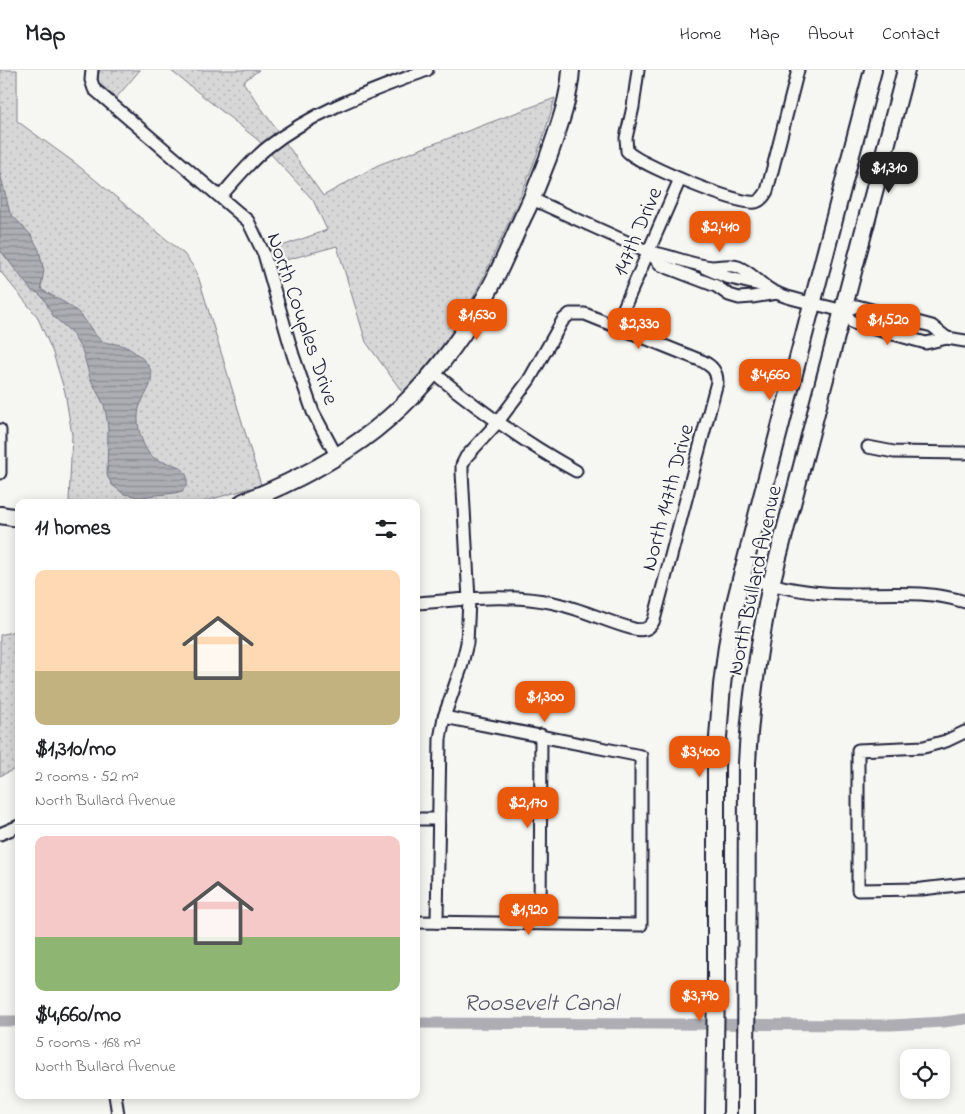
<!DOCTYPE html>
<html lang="en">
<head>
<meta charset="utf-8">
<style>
	body { margin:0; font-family:"Indie Flower",sans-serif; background:#f6f6f6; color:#202124; height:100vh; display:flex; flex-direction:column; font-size:19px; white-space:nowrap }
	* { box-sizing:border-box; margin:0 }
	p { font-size:16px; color:#757577 }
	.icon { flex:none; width:28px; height:28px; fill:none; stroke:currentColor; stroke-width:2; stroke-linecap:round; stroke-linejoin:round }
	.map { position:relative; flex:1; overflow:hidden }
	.panel { position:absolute; left:15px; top:429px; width:405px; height:600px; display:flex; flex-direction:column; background:#fff; border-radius:10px; box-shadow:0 2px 12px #0003 }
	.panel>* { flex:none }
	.fabs { position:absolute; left:900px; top:979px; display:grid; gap:10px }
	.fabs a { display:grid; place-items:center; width:50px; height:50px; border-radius:10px; background:#fff; box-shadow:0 2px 12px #0003; font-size:25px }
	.price { position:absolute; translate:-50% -42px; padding:0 11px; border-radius:10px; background:#ea580c; color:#fff; font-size:16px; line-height:32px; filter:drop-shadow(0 1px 2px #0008) }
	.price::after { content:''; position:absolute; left:50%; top:30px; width:15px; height:11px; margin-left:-8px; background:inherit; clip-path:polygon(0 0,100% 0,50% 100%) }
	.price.selected { background:#222; color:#fff }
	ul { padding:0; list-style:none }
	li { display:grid; align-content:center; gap:10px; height:265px; padding:0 20px }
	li+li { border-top:1px solid #e0e0e0 }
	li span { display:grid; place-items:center; height:155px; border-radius:10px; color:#555 }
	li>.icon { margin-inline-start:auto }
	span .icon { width:90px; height:90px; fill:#fffc; stroke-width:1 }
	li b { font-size:21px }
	h2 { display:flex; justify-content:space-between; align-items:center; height:60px; padding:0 20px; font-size:21px }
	header { display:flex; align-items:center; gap:30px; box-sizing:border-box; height:70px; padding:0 25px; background:#fff; border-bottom:1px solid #e0e0e0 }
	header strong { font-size:24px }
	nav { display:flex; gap:28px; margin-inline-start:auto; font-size:18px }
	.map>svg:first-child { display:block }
</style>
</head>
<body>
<header>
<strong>Map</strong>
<nav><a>Home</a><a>Map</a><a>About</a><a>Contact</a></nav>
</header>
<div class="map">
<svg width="965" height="1044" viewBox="0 0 965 1044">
	<defs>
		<pattern id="grass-dots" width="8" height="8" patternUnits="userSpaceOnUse" patternTransform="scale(1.25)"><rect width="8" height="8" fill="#d7d7d7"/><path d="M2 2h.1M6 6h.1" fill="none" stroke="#b8b8b9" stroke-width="1.8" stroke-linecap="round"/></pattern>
		<pattern id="water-rules" width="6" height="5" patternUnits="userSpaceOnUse" patternTransform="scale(1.25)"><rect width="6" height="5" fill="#adadb3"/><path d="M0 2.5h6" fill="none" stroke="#8c8c93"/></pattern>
	</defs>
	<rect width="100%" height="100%" fill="#f6f6f2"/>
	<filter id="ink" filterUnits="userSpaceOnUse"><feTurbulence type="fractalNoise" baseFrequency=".02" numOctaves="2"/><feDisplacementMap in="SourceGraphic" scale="10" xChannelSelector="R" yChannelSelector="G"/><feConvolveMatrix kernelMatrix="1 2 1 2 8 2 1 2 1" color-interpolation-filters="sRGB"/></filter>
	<g filter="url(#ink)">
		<g fill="url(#grass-dots)" stroke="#7c7c89">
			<polygon points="0,0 17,0 17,51 75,93 184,184 193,196 199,209 261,415 202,432 69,432 72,365 65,322 53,283 37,246 0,201"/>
			<polygon points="100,0 140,0 116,28 98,12 98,6"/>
			<path d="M 170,0 L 259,0 L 243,12 L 323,126 L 378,95 L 555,28 C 541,80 522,124 499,173 C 489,196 478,219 466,241 C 448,271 425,297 403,323 L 366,272 L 337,176 L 275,193 L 271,180 L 327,160 L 313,130 L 258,70 Z"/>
			<polygon points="19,560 19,697 0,706 0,565"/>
		</g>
		<path fill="url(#water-rules)" stroke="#757583" d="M 0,103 L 10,143 L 31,165 L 39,180 L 44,201 L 41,216 L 42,220 C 55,227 69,234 80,244 C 88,252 93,265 102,271 C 108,274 114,273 121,275 C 131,278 149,291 151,302 C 153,314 147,321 142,331 C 134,345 139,369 148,382 C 159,399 190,387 187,415 L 182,421 L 175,423 L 139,427 L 124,424 L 112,415 L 107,405 L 108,358 L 106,344 L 104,335 L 90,308 L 83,282 L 71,262 L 53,246 L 44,229 L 38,223 L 32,221 L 0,180 Z"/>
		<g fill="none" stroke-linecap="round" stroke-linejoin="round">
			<g stroke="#adadb3" stroke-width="11">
				<polyline points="0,951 19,951"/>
				<polyline points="416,953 892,955 943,952 965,949"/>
			</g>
			<defs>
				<g id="street">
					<polyline points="92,0 91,10 94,19 248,151 264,184 293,285 313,342 337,387"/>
					<path d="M 638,0 L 633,37 L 626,68 L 627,81 C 638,94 740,136 756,132 C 762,130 764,126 767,121 L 798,0"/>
					<path d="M 221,126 C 236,109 250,91 268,77 C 315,40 372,21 427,0"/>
					<path d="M 532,129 L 649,182 C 671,185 690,195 712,197 C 721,197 730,194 738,197 C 753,203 762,217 776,223 C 796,231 822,235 843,241"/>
					<polyline points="649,182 661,195 716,216 729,225 739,228 752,227 777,223"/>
					<polyline points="705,198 726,207 764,216"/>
					<polyline points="843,241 853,253 926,273 947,268 965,271"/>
					<polyline points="843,241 857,236 932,256 947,268"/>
					<polyline points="616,256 680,109"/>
					<path d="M 434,303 C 479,340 525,373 576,401"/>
					<polyline points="0,360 0,403"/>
					<polyline points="868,377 894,382 965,383"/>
					<path d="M 741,507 C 769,514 796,521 824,523 C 871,527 920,517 965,532"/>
					<path d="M 416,533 C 462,530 509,523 554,533 C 582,539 607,552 634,559 C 643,561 650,559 654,550 L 717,312 C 717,301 712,296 702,291 L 585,244 L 570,244 L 563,250 L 529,310 L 497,353 L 466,387 L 462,395 L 462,402 L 469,530 L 467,573 L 461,598 L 444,647 L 440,669 L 437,852"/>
					<polyline points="965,662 946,671 924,677 858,680 858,820 922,819 965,814"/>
					<polyline points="416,749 438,749"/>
					<polyline points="0,764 19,756"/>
					<polyline points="416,852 641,855 641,686 444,647"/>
					<polyline points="540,853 541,665"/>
					<polyline points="115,1025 118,1044"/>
				</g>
				<g id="secondary">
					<path d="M 243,432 C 346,392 415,341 474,246 C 494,215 508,180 523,147 C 533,128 540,108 548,88 C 558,59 569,31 571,0"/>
					<polyline points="0,445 19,448"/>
					<polyline points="714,1044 716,916 716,694 722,615 727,576 734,537 759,438 873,0"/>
					<path d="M 746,1044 L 747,693 C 750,632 759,574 771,514 L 906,0"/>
				</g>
			</defs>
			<use href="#street" stroke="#22223b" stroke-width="15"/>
			<use href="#secondary" stroke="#22223b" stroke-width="20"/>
			<use href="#street" stroke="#f6f6f2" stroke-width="11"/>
			<use href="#secondary" stroke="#f6f6f2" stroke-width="16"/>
		</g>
	</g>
	<g text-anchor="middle" stroke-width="4.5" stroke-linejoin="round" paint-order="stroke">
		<g font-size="22" fill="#22223b" stroke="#f6f6f2">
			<text transform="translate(636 161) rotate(-67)" y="8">147th Drive</text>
			<text transform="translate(304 248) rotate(71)" y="8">North Couples Drive</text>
			<text transform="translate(666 427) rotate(-75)" y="8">North 147th Drive</text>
			<text transform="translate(753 510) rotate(-78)" y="8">North Bullard Avenue</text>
		</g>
		<g font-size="24" font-style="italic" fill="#535365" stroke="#f6f6f2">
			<text x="541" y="940">Roosevelt Canal</text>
		</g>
	</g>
</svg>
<div class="fabs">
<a><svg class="icon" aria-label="locate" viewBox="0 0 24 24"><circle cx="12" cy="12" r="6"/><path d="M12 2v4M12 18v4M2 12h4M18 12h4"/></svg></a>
</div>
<b class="price selected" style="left:889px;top:124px">$1,310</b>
<b class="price" style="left:720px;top:183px">$2,410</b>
<b class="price" style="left:477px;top:271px">$1,630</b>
<b class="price" style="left:888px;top:276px">$1,520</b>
<b class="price" style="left:639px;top:280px">$2,330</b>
<b class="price" style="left:770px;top:331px">$4,660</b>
<b class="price" style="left:545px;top:653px">$1,300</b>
<b class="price" style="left:700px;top:708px">$3,400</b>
<b class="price" style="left:528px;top:759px">$2,170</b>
<b class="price" style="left:529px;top:866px">$1,920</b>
<b class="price" style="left:700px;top:952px">$3,790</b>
<section class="panel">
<h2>11 homes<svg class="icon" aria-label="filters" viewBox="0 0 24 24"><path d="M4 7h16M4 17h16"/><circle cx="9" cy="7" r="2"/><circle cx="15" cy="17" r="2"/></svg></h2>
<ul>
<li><span style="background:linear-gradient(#ffd9b3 65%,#c2b280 0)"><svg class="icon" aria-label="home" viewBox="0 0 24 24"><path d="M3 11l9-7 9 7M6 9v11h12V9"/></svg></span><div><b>$1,310/mo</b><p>2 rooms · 52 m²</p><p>North Bullard Avenue</p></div></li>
<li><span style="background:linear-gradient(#f6c9c9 65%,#8fb573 0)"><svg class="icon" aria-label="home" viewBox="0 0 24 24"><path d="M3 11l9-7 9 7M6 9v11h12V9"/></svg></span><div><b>$4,660/mo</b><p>5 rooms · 168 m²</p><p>North Bullard Avenue</p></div></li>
</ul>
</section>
</div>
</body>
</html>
